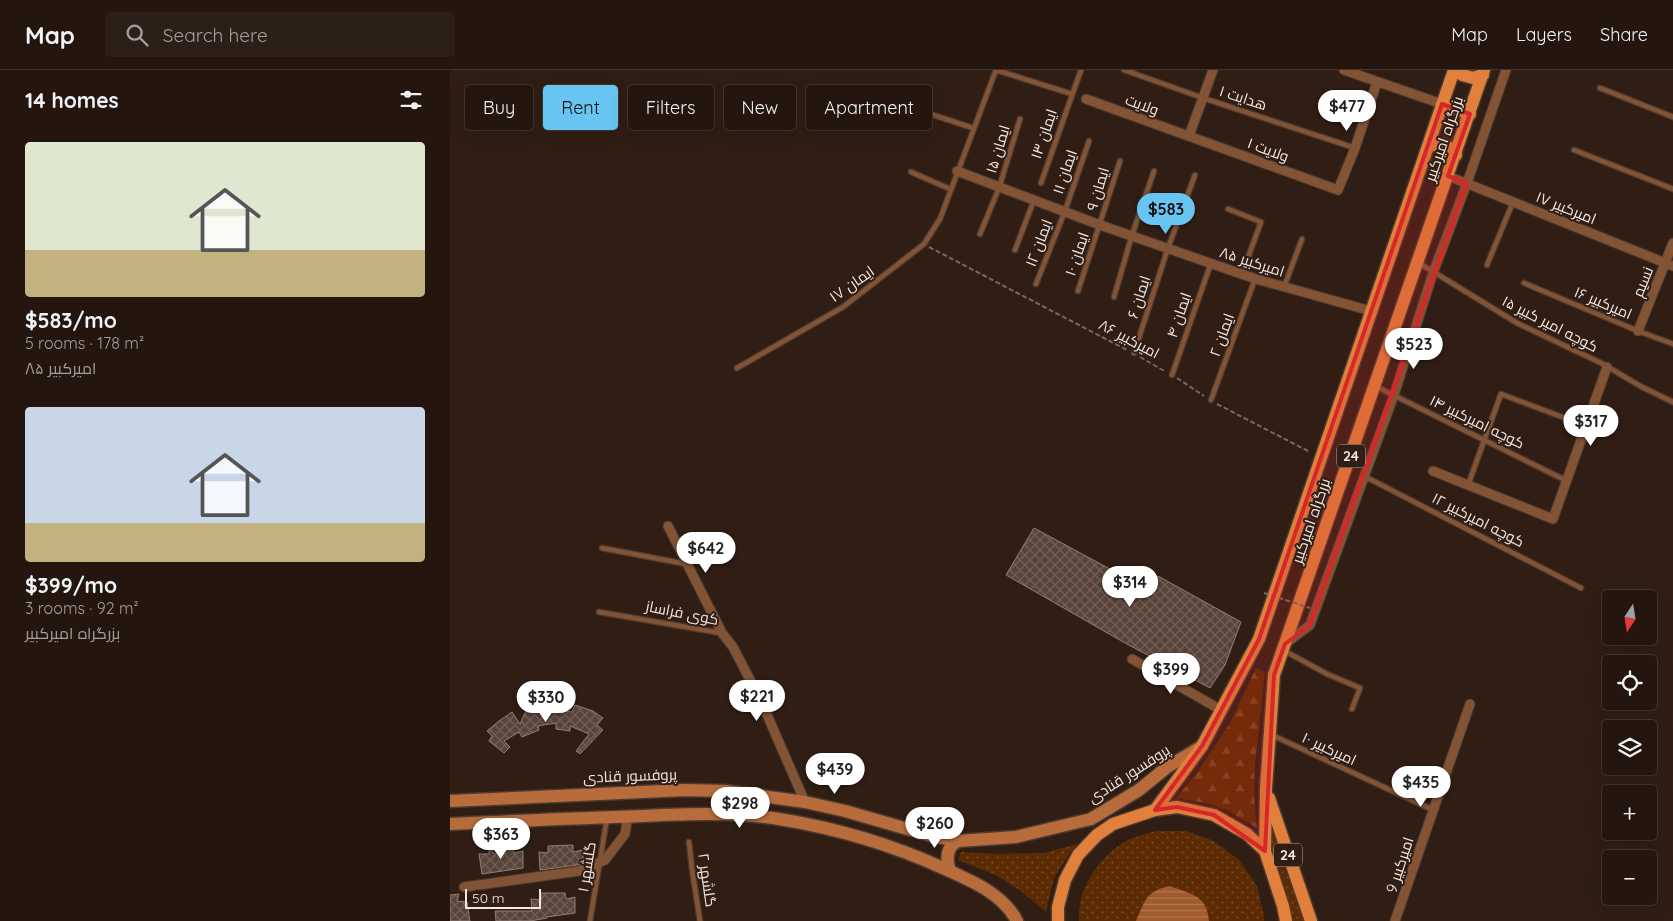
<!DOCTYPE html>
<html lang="en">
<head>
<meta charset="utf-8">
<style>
	body { margin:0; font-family:Quicksand,Cairo,sans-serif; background:#2c1f18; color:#f1f3f6; height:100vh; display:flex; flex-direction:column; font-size:19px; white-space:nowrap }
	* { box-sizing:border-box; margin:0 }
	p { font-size:16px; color:#a39f9e }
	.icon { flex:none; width:28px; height:28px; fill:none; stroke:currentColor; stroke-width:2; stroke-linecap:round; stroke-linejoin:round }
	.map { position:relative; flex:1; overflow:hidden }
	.panel { display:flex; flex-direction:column; background:#24160f; width:450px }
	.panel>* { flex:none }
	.banner { position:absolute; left:15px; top:15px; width:475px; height:45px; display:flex; gap:10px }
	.needle { width:32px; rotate:192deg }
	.fabs { position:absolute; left:1152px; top:520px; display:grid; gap:10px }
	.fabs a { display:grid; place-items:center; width:55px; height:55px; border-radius:5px; background:#24160f; box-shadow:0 5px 20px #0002,0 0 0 1px #41352f; font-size:25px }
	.scale { position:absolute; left:15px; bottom:12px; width:76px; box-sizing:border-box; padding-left:5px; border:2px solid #f4e7e0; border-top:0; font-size:14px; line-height:18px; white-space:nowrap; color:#f4e7e0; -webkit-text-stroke:4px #301e14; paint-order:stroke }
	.price { position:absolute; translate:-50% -42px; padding:0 11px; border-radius:18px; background:#fff; color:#222; font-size:16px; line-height:32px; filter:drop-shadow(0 1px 2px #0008) }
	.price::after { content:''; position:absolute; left:50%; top:30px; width:15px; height:11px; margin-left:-8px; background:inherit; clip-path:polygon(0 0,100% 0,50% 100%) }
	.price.current { background:#68c4f0; color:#111 }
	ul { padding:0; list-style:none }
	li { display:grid; align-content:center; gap:10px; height:265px; padding:0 25px }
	li span { display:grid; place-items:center; height:155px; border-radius:5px; color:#555 }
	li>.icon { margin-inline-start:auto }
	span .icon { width:90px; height:90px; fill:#fffc; stroke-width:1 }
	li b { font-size:21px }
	h2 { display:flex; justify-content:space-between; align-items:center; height:60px; padding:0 25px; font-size:21px }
	.tag { padding:0 18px; border-radius:5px; background:#24160f; box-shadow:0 5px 20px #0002,0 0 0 1px #41352f; font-size:18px; line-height:45px }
	.tag.current { background:#68c4f0; color:#111 }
	header { display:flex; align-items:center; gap:30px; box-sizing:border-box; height:70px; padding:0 25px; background:#24160f; border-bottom:1px solid #41352f }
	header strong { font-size:24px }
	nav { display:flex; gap:28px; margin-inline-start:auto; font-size:18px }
	.search { width:350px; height:45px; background:#2c1f18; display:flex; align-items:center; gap:12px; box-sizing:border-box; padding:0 18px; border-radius:5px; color:#a39f9e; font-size:19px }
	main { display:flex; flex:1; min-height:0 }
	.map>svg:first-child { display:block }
</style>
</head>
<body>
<header>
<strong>Map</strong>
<div class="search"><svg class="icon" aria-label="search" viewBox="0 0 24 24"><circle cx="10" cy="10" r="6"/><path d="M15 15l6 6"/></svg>Search here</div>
<nav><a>Map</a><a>Layers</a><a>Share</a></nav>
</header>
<main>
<section class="panel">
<h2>14 homes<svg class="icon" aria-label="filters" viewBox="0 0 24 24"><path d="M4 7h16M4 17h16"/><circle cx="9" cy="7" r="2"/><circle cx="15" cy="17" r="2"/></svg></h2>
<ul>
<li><span style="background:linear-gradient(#dfe7d0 70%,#c2b280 0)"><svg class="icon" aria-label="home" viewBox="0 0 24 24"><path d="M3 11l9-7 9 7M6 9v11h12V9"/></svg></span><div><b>$583/mo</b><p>5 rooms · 178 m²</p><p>امیرکبیر ۸۵</p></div></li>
<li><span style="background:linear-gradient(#c9d6e8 75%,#c2b280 0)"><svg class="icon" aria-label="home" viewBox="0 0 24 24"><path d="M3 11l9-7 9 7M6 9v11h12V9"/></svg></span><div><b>$399/mo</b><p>3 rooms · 92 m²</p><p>بزرگراه امیرکبیر</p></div></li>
</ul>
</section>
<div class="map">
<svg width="1223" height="851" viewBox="0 0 1223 851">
	<defs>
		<pattern id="grass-dots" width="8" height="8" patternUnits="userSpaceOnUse" patternTransform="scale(1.25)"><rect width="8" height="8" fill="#5d2b03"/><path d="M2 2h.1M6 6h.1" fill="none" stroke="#754a27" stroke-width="1.8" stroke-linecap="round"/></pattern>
		<pattern id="forest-firs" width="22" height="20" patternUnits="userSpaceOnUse" patternTransform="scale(1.25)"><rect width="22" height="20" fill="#5d2b03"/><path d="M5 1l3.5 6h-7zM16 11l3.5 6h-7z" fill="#754a27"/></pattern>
		<pattern id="water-rules" width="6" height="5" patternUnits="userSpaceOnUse" patternTransform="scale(1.25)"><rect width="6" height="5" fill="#a05a2b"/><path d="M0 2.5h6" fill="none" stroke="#b27a54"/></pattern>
		<pattern id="building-cross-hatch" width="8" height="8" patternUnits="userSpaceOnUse" patternTransform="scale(1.25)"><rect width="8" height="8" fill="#594439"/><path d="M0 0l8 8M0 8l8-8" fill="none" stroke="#715f55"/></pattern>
	</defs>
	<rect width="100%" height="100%" fill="#301e14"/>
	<g fill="url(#grass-dots)">
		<polygon points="816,718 861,851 836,851 815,781"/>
		<path d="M 706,761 L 736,761 L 764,771 L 789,790 L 807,816 L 814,846 L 814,851 L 629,851 C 627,818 649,787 676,771 C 685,766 696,764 706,761 Z"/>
		<polygon points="627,774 617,787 604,808 596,842 572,822 546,805 508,790 511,782 548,784 594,783"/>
	</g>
	<polygon fill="url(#forest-firs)" points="806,598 815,602 805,695 804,725 807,758 776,740 756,733 726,728 747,703 780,653"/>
	<path fill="url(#water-rules)" d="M 720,816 C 741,824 757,825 759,851 L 686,851 C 695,831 696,821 720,816 Z"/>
	<g fill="url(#building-cross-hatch)" stroke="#937d70">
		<polygon points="584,458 697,519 708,506 791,552 775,595 760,618 675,573 556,505"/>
		<polygon points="94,631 110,632 107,640 122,642 125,635 143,641 153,648 147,655 153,660 130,684 126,681 139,664 120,656 120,661 106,659 106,653 88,656 89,660 72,667 69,662 54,671 60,677 54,683 39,671 42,666 37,661 49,651 62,642 70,654 79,634"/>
		<polygon points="123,775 123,782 133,780 133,793 127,795 90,800 89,782 98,783 98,776"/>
		<polygon points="39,777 63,777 64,783 73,781 73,798 32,804 29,784 39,784"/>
		<polygon points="91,823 115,823 116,829 125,827 125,843 97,847 97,848 80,851 46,851 45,841 82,841 81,829 91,830"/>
		<polygon points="9,824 7,831 17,832 20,851 0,851 0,825"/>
	</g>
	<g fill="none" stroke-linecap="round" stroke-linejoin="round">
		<defs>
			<g id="lane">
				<polyline points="674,0 753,28 905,78"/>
				<polyline points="1150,18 1223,47"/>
				<polyline points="447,33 523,58"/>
				<polyline points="1124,80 1223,119"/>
				<polyline points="461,102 500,119"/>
				<polyline points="591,113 631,0"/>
				<polyline points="778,139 811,152 792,204"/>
				<polyline points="530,164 549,118 570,49"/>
				<polyline points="565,180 584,130"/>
				<polyline points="969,193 1067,253 1151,293 1192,317 1223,332"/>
				<polyline points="1037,195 1063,132"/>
				<polyline points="1074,213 1188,261 1223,274"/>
				<polyline points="586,214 615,141 639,71"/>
				<polyline points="834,217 852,169"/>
				<polyline points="628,221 670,91"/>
				<polyline points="664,227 682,165 704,101"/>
				<polyline points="684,283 718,178 745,105"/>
				<polyline points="287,298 393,237 474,174 490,149 546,0 622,24"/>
				<polyline points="722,305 761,193"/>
				<polyline points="925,316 1117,411"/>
				<polyline points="761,330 805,209"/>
				<polyline points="914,406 1131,518"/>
				<polyline points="1018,415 1051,324 1136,356"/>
				<polyline points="152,478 236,494"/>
				<polyline points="149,542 271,563"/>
				<polyline points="833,580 877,604 910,618 902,639"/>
				<polyline points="822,665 983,740"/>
				<polyline points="239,772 242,799 250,851"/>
				<polyline points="140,851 157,748"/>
			</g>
			<g id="street">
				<polyline points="894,0 992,34"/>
				<polyline points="636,29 888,120 905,78 927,12"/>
				<polyline points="739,66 763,0"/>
				<polyline points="507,101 650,155 806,209 921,241"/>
				<polyline points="998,106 1223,196"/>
				<polyline points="1188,261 1223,173"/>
				<polyline points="983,401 1103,449 1157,297"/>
				<polyline points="218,456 272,563 283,577 311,631 355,732"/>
				<polyline points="835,574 860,555 944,325 983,203 1017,113 1056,0"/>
				<polyline points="682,589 771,640"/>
				<polyline points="14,817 129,801 155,790 175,764 178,746"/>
				<polyline points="945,851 1020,634"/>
			</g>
			<g id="secondary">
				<polyline points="0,731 235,720 276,721 355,732 395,741 482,766 508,771 566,767 641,749 689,720 716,698 752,676"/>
				<path d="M 0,754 C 64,751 129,748 193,746 C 238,744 284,742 329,749 C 385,758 443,775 495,799 C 522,811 553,824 567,851"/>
				<path d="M 500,801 C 496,789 496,777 508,771"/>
			</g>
			<g id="primary">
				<polyline points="1009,0 1012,5 1023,8 1033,5"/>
				<polyline points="992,34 1020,44"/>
				<path d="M 979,76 C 992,72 998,74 1006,85"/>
				<polyline points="819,728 861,851"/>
				<polyline points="705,740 752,676 809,569 1004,0"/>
				<polyline points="815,781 816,718 824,605 1034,0"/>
				<polyline points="608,851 608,837 615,810 628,785 647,765 663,754 705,740 727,737 764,745 797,764 815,781 833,836 836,851"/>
			</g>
		</defs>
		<use href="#lane" stroke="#4b3a31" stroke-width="7"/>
		<use href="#street" stroke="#4b3a31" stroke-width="11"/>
		<use href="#secondary" stroke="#4b3a31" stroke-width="15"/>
		<use href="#primary" stroke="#4b3a31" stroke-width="15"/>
		<g stroke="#78685f" stroke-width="2" stroke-dasharray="5 2.5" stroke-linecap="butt">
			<polyline points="479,177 677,280"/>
			<polyline points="690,287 716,302"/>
			<polyline points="727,308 754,326"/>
			<polyline points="767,334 860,382"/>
		</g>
		<use href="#lane" stroke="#825335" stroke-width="4.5"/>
		<use href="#street" stroke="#825335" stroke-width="9"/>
		<use href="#secondary" stroke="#b86c3b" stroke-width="12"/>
		<use href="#primary" stroke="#e17f3d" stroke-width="12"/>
		<polyline stroke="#78685f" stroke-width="2" stroke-dasharray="5 2.5" stroke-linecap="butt" points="814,523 860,538"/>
	</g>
	<path fill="#d62828" fill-opacity="0.2" stroke="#d62828" stroke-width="4" stroke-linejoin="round" d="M 992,34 L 1020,44 L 998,106 L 1017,113 L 860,555 L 835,574 L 824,605 L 815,781 L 764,745 L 727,737 L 705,740 L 752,676 L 809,569 Z"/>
	<g text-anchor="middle" stroke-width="4" stroke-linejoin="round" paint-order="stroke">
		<g fill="#301e14" stroke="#b9aba3" stroke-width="1">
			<rect x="887" y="374.5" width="28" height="23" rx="4"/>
			<rect x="824" y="773.5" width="28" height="23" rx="4"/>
		</g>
		<g font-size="14" font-weight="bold" fill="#f4e7e0">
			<text x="901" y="391">24</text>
			<text x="838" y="790">24</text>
		</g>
		<g font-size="15" fill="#f4e7e0" stroke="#301e14">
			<text transform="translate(793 28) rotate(18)" y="5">هدایت ۱</text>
			<text transform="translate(692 35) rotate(20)" y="5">ولایت</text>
			<text transform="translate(594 64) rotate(-71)" y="5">ایمان ۱۳</text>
			<text transform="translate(994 69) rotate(-71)" y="5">بزرگراه امیرکبیر</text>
			<text transform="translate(548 79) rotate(-73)" y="5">ایمان ۱۵</text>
			<text transform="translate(818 80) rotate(20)" y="5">ولایت ۱</text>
			<text transform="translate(615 102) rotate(-71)" y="5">ایمان ۱۱</text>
			<text transform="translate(648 119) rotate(-73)" y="5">ایمان ۹</text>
			<text transform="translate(1116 138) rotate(22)" y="5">امیرکبیر ۱۷</text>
			<text transform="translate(589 173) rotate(-69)" y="5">ایمان ۱۲</text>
			<text transform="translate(627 184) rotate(-71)" y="5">ایمان ۱۰</text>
			<text transform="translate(802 192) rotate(18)" y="5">امیرکبیر ۸۵</text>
			<text transform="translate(1193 212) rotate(-68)" y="5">نسیم</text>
			<text transform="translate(402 214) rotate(-35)" y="5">ایمان ۱۷</text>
			<text transform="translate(689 227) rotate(-72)" y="5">ایمان ۶</text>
			<text transform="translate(1153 233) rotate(23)" y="5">امیرکبیر ۱۶</text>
			<text transform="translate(729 245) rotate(-71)" y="5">ایمان ۴</text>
			<text transform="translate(1100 254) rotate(27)" y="5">کوچه امیر کبیر ۱۵</text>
			<text transform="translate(772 265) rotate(-70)" y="5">ایمان ۲</text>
			<text transform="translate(679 269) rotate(28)" y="5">امیرکبیر ۸۶</text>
			<text transform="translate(1027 352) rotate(26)" y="5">کوچه امیرکبیر ۱۴</text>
			<text transform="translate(1028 450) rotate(27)" y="5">کوچه امیرکبیر ۱۲</text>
			<text transform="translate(861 451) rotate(-71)" y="5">بزرگراه امیرکبیر</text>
			<text transform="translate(232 543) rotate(11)" y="5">کوی فراساز</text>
			<text transform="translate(879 679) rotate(25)" y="5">امیرکبیر ۱۰</text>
			<text transform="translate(679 704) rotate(-33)" y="5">پروفسور قنادی</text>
			<text transform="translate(180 706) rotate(-2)" y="5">پروفسور قنادی</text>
			<text transform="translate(950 795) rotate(-72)" y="5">امیرکبیر 9</text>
			<text transform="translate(137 797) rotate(-81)" y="5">گلشهر ۱</text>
			<text transform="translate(257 810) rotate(82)" y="5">گلشهر ۲</text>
		</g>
	</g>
</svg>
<div class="fabs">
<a><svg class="needle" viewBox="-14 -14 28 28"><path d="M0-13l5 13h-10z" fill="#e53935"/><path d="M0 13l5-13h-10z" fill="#a39f9e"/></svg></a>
<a><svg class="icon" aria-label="locate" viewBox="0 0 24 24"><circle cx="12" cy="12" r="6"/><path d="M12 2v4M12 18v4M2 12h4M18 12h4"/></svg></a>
<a><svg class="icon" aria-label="layers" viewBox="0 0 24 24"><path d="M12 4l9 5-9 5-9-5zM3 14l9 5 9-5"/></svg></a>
<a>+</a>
<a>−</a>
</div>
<div class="scale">50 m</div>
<b class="price" style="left:897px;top:62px">$477</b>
<b class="price current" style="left:716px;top:165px">$583</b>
<b class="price" style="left:964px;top:300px">$523</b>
<b class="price" style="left:1141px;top:377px">$317</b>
<b class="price" style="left:256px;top:504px">$642</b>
<b class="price" style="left:680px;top:538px">$314</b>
<b class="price" style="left:721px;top:625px">$399</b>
<b class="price" style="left:307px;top:652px">$221</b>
<b class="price" style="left:96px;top:653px">$330</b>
<b class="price" style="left:385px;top:725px">$439</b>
<b class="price" style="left:971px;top:738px">$435</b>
<b class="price" style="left:290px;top:759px">$298</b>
<b class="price" style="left:485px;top:779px">$260</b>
<b class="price" style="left:51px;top:790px">$363</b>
<div class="banner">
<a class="tag">Buy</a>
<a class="tag current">Rent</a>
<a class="tag">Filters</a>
<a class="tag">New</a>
<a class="tag">Apartment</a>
</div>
</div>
</main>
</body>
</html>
